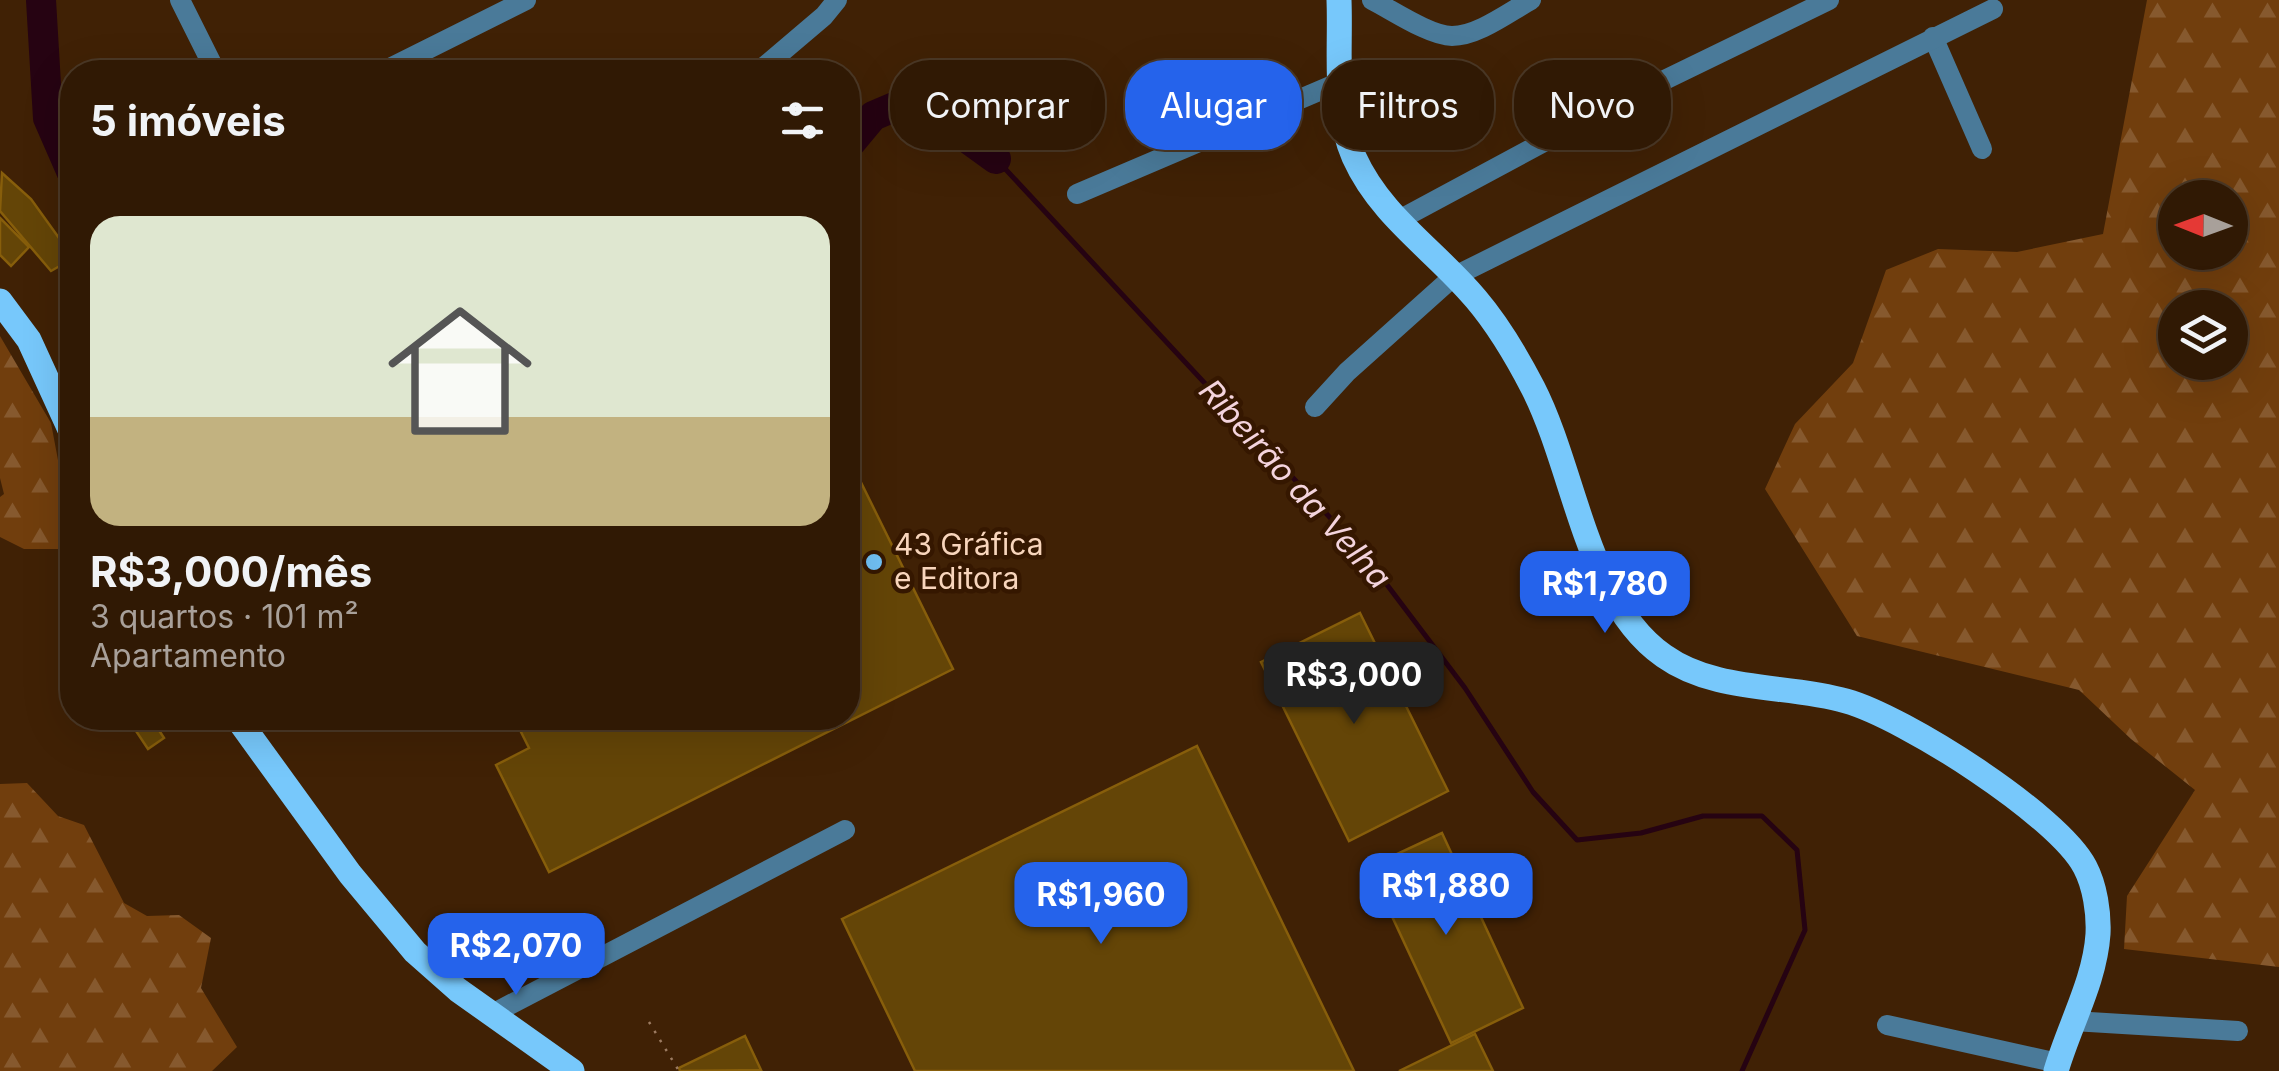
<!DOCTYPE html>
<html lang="pt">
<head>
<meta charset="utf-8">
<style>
	body { margin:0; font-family:Inter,sans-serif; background:#38220e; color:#f1f3f6; height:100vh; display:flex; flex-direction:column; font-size:38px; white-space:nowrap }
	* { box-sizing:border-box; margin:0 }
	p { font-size:32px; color:#a8a09a }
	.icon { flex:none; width:55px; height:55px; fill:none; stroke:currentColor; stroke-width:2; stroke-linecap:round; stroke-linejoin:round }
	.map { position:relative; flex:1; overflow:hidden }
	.panel { position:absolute; left:60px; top:60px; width:800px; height:670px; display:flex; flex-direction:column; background:#301904; border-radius:40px; box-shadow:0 10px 40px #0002,0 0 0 2px #4b3826 }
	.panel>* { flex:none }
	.top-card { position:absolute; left:890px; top:60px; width:950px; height:90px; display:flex; gap:20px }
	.needle { width:65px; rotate:271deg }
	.fabs { position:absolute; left:2158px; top:180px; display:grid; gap:20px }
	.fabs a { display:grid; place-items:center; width:90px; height:90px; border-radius:50%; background:#301904; box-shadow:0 10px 40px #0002,0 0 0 2px #4b3826; font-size:50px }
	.price { position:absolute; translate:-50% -85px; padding:0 22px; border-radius:20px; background:#2563eb; color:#fff; font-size:32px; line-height:65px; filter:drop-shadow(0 2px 5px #0008) }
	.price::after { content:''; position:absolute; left:50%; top:60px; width:30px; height:22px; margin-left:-15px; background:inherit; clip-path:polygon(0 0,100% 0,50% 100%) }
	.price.active { background:#222; color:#fff }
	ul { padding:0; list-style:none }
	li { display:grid; align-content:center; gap:20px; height:530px; padding:0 30px }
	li+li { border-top:2px solid #4b3826 }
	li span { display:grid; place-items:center; height:310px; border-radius:30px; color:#555 }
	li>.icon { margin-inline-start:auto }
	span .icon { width:180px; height:180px; fill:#fffc; stroke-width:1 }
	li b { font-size:42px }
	h2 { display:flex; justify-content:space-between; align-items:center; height:120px; padding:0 30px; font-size:42px }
	.tag { padding:0 35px; border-radius:40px; background:#301904; box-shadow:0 10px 40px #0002,0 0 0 2px #4b3826; font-size:35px; line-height:90px }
	.tag.active { background:#2563eb; color:#fff }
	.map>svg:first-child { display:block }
</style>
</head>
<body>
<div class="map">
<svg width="2279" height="1071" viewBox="0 0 2279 1071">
	<defs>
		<pattern id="forest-firs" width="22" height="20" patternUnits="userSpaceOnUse" patternTransform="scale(2.5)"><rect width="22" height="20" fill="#713e0d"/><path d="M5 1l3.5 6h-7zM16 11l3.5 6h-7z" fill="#86592e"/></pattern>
	</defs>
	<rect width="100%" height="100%" fill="#402105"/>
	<g fill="url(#forest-firs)" fill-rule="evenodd">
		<path d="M 2147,0 L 2279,0 L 2279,967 L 2124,949 L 2127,896 L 2195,790 L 2131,739 L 2079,690 L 1857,636 L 1765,489 L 1795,424 L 1853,363 L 1886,270 L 1938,249 L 2017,252 L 2103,234 ZM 2175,198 L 2230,198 L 2230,252 L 2175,252 ZM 2175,308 L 2230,308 L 2230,362 L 2175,362 Z"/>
		<polygon points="0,336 51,423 67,508 72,509 72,549 24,549 0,537 0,497 4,494 0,478"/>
		<polygon points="27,783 58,816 84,825 124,903 147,916 179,915 211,938 201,988 237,1047 212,1071 0,1071 0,784"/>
	</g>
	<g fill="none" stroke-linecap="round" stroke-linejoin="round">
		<polyline stroke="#260312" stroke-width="5" points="996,159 1363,553 1465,688 1533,792 1577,840 1641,833 1703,816 1762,816 1797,850 1805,930 1742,1071"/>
		<g stroke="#260312" stroke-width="30">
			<polyline points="41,0 48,118 72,173"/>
			<polyline points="848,146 873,116 913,99 996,159"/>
		</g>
	</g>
	<g fill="#644507" stroke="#875e0b" stroke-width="2.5">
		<polygon points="2,173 31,199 59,238 65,263 51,271 0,211"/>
		<polygon points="0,218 29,247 11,266 0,255"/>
		<polygon points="848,456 953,669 549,872 496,765 529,748 514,718 848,718"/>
		<polygon points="1360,613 1448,791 1349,841 1261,662"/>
		<polygon points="151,718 164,738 148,749 128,719"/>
		<polygon points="1197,746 1354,1071 915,1071 842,919"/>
		<polygon points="1442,833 1523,1008 1451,1043 1369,867"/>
		<polygon points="1475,1034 1493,1071 1399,1071"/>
		<polygon points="745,1036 761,1070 680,1071 679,1068"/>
	</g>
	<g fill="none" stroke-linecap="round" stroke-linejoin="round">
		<polyline stroke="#9c7b61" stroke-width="2.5" stroke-dasharray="2.5 8" stroke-linecap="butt" points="649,1022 679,1071"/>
		<g stroke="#4a7a99" stroke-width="20">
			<polyline points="180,0 216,72"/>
			<path d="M 1372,0 C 1392,10 1430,36 1452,36 C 1478,36 1509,12 1531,0"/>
			<polyline points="1933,37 1982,149"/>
			<polyline points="382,72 526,0"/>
			<polyline points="758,72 824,16 837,0"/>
			<polyline points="1077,194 1340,82"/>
			<polyline points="1397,221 1611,106 1829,0"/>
			<polyline points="1315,407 1347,372 1453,277 1993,9"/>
			<polyline points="492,1014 845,830"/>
			<polyline points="2073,1021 2238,1031"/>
			<polyline points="1887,1025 2058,1063"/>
		</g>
		<g stroke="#77c8fb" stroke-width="25">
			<path d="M 1339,0 C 1341,51 1333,109 1354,157 C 1381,217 1435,250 1476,299 C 1499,326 1517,357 1533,388 C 1575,470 1587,603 1664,656 C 1716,693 1787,684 1846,701 C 1904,717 2058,815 2085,867 C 2095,886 2099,913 2098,934 C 2095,981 2069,1026 2056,1071"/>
			<polyline points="0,301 29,340 72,434"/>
			<polyline points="237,718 350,874 415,952 458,990 572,1071"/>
		</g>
	</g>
	<circle fill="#71c1f4" stroke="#351700" stroke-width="4" cx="874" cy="562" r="10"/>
	<g text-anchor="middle" stroke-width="9" stroke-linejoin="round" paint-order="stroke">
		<g font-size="30" fill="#f8d5bc" stroke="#351700" text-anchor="start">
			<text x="894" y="555">43 Gráfica<tspan x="894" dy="34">e Editora</tspan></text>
		</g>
		<g font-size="32" font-style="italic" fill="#f4d4dd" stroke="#351700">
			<text transform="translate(1295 484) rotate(48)" y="11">Ribeirão da Velha</text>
		</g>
	</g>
</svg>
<div class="fabs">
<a><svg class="needle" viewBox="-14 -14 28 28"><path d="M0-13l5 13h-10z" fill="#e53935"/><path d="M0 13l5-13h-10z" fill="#a8a09a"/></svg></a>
<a><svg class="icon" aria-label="layers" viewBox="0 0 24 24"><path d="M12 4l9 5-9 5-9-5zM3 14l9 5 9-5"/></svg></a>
</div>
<b class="price" style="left:1605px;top:636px">R$1,780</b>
<b class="price active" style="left:1354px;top:727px">R$3,000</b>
<b class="price" style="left:1446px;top:938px">R$1,880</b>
<b class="price" style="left:1101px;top:947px">R$1,960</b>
<b class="price" style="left:516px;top:998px">R$2,070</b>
<div class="top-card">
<a class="tag">Comprar</a>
<a class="tag active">Alugar</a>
<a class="tag">Filtros</a>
<a class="tag">Novo</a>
</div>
<section class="panel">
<h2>5 imóveis<svg class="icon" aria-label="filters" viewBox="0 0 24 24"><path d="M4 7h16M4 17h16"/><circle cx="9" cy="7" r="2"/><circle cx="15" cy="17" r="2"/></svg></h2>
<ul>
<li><span style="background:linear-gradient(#dfe7d0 65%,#c2b280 0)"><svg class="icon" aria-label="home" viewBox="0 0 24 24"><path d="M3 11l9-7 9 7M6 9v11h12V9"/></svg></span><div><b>R$3,000/mês</b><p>3 quartos · 101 m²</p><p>Apartamento</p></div></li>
</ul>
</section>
</div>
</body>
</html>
